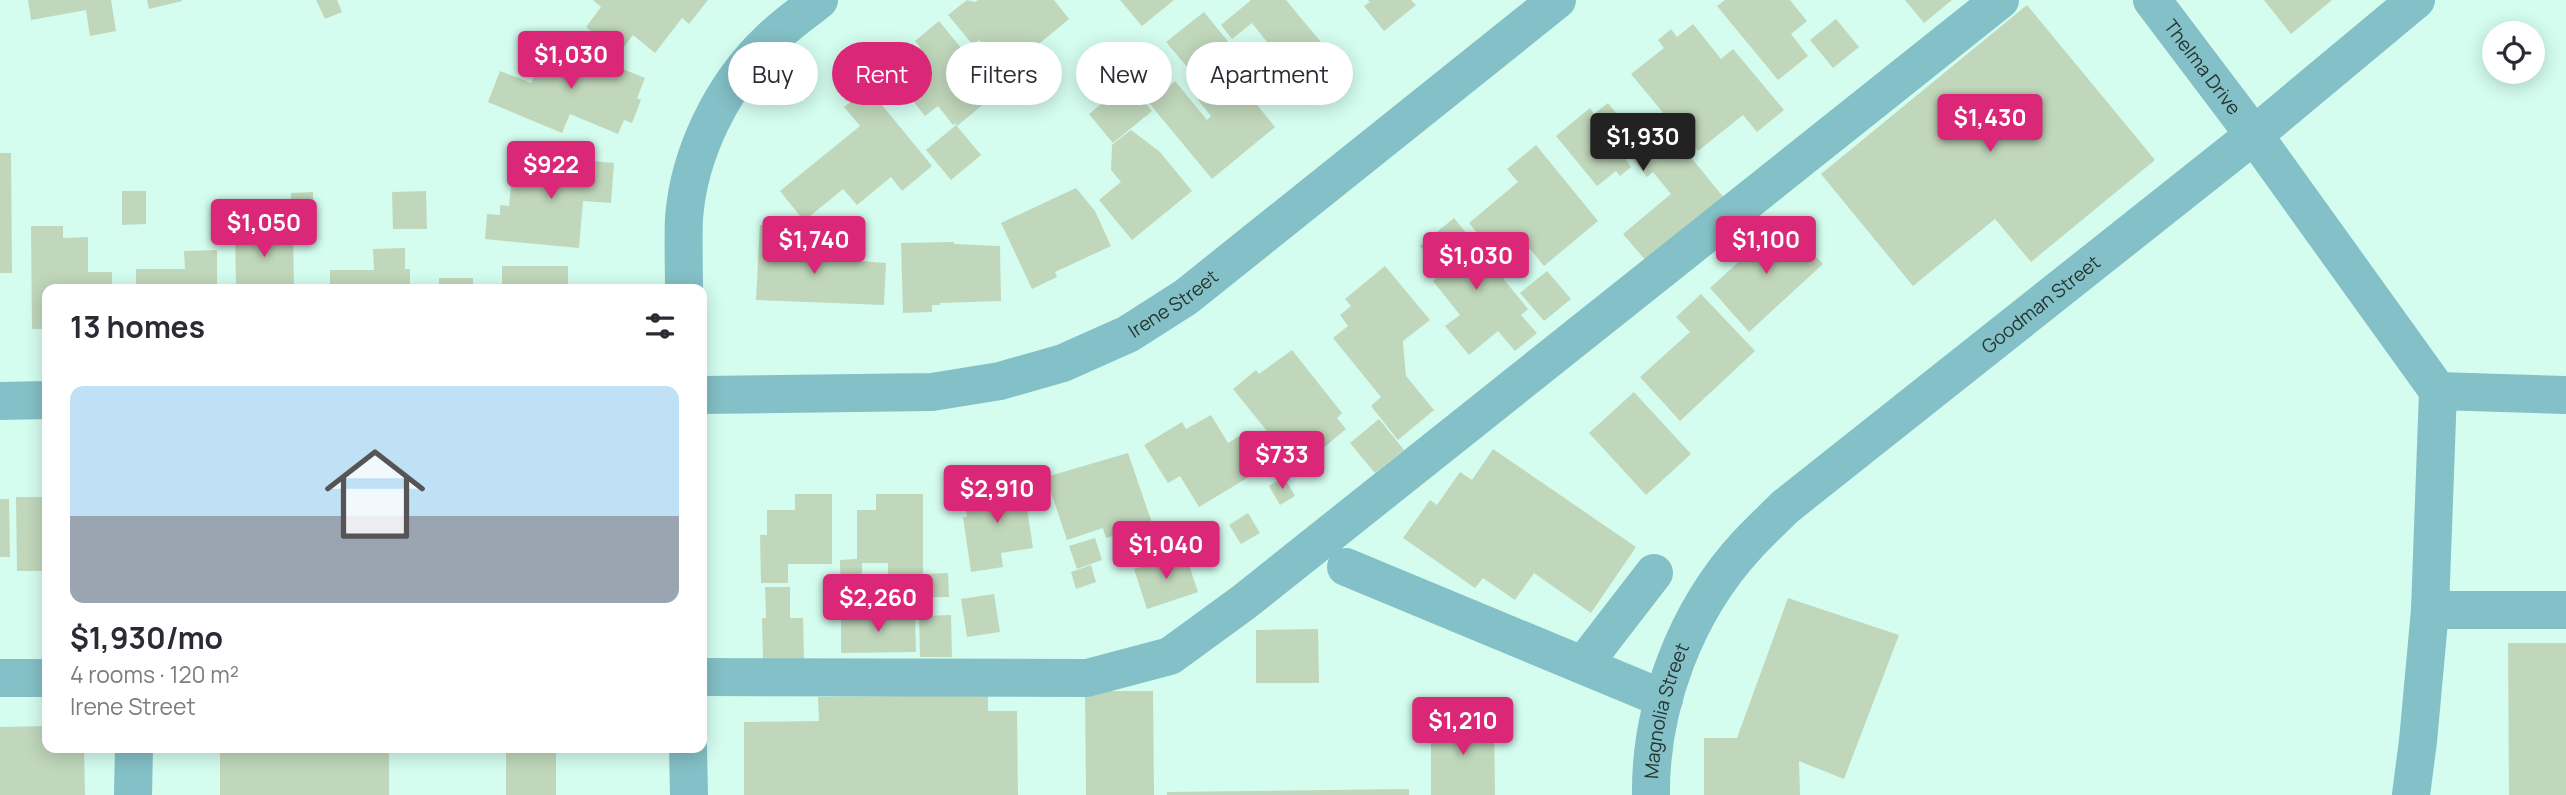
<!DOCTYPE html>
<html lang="en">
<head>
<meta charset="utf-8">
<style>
	body { margin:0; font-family:Manrope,sans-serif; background:#f7f7f7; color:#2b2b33; height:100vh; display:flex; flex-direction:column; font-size:26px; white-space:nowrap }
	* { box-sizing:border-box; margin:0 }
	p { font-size:23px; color:#7c7c81 }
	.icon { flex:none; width:38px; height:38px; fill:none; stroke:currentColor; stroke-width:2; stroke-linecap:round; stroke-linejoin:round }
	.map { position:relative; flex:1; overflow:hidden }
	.sheet { position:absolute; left:42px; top:284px; width:665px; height:469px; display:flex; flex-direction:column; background:#fff; border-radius:14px; box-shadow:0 4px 18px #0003 }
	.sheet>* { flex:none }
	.banner { position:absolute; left:728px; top:42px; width:665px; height:63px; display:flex; gap:14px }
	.buttons { position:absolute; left:2482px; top:21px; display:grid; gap:14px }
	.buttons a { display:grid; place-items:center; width:63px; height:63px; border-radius:50%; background:#fff; box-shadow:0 4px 18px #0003; font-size:35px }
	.price { position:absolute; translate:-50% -60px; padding:0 16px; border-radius:7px; background:#db2777; color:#fff; font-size:23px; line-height:46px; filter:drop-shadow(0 2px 4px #0008) }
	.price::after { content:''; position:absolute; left:50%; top:42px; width:21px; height:16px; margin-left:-10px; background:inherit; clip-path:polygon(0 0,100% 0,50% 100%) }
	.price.selected { background:#222; color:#fff }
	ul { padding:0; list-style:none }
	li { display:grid; align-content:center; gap:14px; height:371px; padding:0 28px }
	li span { display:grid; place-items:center; height:217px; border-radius:14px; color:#555 }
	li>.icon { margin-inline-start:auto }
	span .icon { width:126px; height:126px; fill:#fffc; stroke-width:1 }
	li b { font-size:30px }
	h2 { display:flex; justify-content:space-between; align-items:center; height:84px; padding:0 28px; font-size:30px }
	.chip { padding:0 24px; border-radius:32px; background:#fff; box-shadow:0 4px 18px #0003; font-size:24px; line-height:63px }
	.chip.selected { background:#db2777; color:#fff }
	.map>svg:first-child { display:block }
</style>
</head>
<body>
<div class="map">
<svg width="2566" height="795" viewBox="0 0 2566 795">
	<rect width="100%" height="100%" fill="#d4fdef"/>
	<g fill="#c0d7bb">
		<polygon points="28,0 111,0 116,31 90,36 86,10 31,20"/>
		<polygon points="147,0 182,0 182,1 149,9"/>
		<polygon points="316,0 337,0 342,12 325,19"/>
		<polygon points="593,0 708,0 689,24 682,18 655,53 633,35 619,53 586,27 601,7"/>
		<polygon points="967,0 975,2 978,0 1054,0 1069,19 1005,72 979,40 973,45 948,15"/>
		<polygon points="1120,0 1174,0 1142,26"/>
		<polygon points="1251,0 1286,0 1344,70 1324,88 1314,76 1308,82 1302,73 1283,88 1265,66 1259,72 1248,58 1267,42 1252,23 1232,39 1221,25"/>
		<polygon points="1368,0 1411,0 1416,5 1384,31 1364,6 1370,2"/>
		<polygon points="1725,0 1790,0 1807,21 1791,34 1808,56 1778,80 1717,6"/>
		<polygon points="1905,0 1952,0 1924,23"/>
		<polygon points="2264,0 2332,0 2291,34"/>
		<polygon points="2027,5 2155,160 2031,262 1995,219 1913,286 1821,174"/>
		<polygon points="1204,12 1230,44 1193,74 1166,42"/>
		<polygon points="1836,19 1859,47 1833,68 1810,40"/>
		<polygon points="939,21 980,71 968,82 985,103 957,126 955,123 953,125 938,106 925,116 896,80 918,62 912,54 920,47 915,41"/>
		<polygon points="1693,24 1721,59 1733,49 1784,110 1757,132 1743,115 1698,151 1681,130 1679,132 1631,74 1664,48 1658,40 1671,29 1677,37"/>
		<polygon points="549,39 645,78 637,98 641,100 632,123 624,120 618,134 570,114 562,133 488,102 500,71 531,83"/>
		<polygon points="1229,74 1242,91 1244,89 1275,127 1212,179 1149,103 1175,81 1207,120 1211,116 1198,100"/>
		<polygon points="1128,82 1152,111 1113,143 1089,114"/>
		<polygon points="868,88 932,166 902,191 891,177 857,205 843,189 804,221 780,191 860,126 844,107"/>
		<polygon points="1608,103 1622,121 1628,116 1643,134 1661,120 1724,198 1647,262 1623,234 1671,194 1653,172 1647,177 1625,150 1621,153 1631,167 1620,176 1616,171 1597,186 1556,136 1590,108 1594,114"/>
		<polygon points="956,125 981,155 951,180 926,150"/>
		<polygon points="1131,130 1160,152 1192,191 1132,240 1099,200 1121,182 1111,170 1112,145"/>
		<polygon points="1536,145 1598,221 1544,266 1530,249 1521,256 1505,237 1490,249 1469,223 1518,182 1507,169"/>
		<polygon points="0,153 11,153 12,273 0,273"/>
		<polygon points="540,156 614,163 611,203 583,201 579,248 485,239 487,214 500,215 500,205 509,206 513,164 539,167"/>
		<polygon points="1076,188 1095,211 1111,246 1055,272 1057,277 1032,289 1001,223"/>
		<polygon points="122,191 146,191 146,224 122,225"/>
		<polygon points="426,191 427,229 393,229 392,192"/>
		<polygon points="313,192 314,220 291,221 291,193"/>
		<polygon points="1454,218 1528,309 1521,315 1537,333 1515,351 1498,331 1469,355 1445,326 1460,315 1433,281 1443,273 1420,246"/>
		<polygon points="1783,221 1823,264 1749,332 1710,288"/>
		<polygon points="760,225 786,226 784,255 886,263 884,305 756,300"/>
		<polygon points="31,226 63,226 63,238 88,237 88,272 112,272 112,289 47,289 47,329 32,329"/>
		<polygon points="235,227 263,227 263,230 293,229 294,289 236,289"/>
		<polygon points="954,242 954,244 1000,246 1001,301 940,303 940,305 932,305 932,312 903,313 901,243"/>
		<polygon points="405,248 405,269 410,269 410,289 330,289 330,270 374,270 373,249"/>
		<polygon points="217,250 217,289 136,289 136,269 185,269 184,251"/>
		<rect x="502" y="266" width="66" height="23"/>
		<polygon points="1385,266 1430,320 1403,341 1403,344 1406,376 1434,410 1398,440 1371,406 1381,397 1333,338 1348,326 1340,315 1351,306 1345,299"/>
		<polygon points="1547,271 1571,299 1544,321 1520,293"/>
		<rect x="439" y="278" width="34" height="11"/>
		<polygon points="1701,294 1755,351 1680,421 1640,377 1690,332 1676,317"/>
		<polygon points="1292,350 1342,413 1337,418 1346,429 1316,454 1298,432 1279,446 1233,389 1256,370 1259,374"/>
		<polygon points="1634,392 1691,454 1646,495 1589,433"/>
		<polygon points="1211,415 1228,443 1241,435 1262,469 1199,507 1180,476 1168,483 1144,445 1182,422 1186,429"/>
		<polygon points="1379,419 1404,450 1375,473 1350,443"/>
		<polygon points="1493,449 1636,547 1591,613 1534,573 1515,600 1483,578 1475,588 1403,538 1430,500 1437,505 1460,472 1472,480"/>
		<polygon points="1128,453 1152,523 1106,538 1103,528 1067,540 1046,477"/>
		<polygon points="1284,477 1295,496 1280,505 1269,486"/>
		<polygon points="1023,481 1033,548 1001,553 1003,567 971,572 963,517 967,517 964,501 984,498 982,488"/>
		<polygon points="795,494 832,494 832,564 788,564 788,583 761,583 760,535 767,535 767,510 795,510"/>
		<polygon points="876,494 923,494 923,575 888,575 888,563 862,563 862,611 841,611 840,560 857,559 857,510 876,510"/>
		<polygon points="16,497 47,497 47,571 17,571"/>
		<polygon points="0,499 9,499 10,557 0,557"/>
		<polygon points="1248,513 1260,533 1241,544 1229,525"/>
		<polygon points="1095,538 1102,560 1077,569 1069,546"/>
		<polygon points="1185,553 1198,592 1147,609 1134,569"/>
		<polygon points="1091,565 1096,582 1076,589 1071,572"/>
		<polygon points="948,573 949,597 925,597 925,574"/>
		<polygon points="765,587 790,587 790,618 803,618 804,659 763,659 762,618 766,618"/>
		<polygon points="994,594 1000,632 967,637 961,599"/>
		<polygon points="1788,598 1899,635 1844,779 1799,761 1800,795 1704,795 1704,738 1737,738"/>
		<polygon points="915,614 916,652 841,653 841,615"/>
		<polygon points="951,615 952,657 920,657 919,616"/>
		<polygon points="1318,629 1319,683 1256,683 1256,630"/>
		<polygon points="2508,643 2566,643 2566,795 2509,795"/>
		<polygon points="1085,691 1153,691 1154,795 1086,795"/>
		<polygon points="988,695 988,711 1017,711 1018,795 744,795 744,722 819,721 818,697"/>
		<polygon points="1431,718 1494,718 1495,795 1431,795"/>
		<polygon points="47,726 47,747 84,747 85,795 0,795 0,727"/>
		<polygon points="506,747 556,748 556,795 506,795"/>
		<polygon points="389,749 389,795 220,795 220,751"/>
		<polygon points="1409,789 1409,795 1167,795 1167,792"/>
	</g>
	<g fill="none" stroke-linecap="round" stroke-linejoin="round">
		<g stroke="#84c0c7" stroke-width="38">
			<path id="s1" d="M 2152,0 L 2254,135 L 2438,391"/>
			<path d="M 684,289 C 684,265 683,242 684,218 C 689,153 722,86 769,41 C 784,26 803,13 819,0"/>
			<path id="s2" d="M 702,395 L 932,392 L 1000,381 L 1063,363 L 1128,334 L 1186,297 L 1557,0"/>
			<polyline points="0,401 47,400"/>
			<polyline points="1346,567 1664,699"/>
			<polyline points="2430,610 2438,391 2566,395"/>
			<polyline points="1583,665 1654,573"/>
			<polyline points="702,677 1087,678 1170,656 1244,602 2000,0"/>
			<polyline points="0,678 47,678"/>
			<polyline points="688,747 689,795"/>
			<polyline points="133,795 134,747"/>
			<path id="s3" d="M 1651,795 C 1650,706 1686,611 1747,545 C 1759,532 1772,520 1785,507 L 2254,135 L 2416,0"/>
			<polyline points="2411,795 2418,741 2430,610 2566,610"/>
		</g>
	</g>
	<g text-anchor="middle" stroke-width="7" stroke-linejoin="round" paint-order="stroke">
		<g font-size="19" fill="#253530" stroke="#fff">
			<text dy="7" stroke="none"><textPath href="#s1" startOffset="84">Thelma Drive</textPath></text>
			<text dy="7" stroke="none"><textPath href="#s2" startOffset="490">Irene Street</textPath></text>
			<text dy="7" stroke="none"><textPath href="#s3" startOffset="654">Goodman Street</textPath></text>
			<text dy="7" stroke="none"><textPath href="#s3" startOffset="86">Magnolia Street</textPath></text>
		</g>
	</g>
</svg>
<div class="buttons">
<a><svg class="icon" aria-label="locate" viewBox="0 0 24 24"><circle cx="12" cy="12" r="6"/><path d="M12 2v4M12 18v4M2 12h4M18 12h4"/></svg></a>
</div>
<b class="price" style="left:571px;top:91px">$1,030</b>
<b class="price" style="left:1990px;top:154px">$1,430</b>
<b class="price selected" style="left:1643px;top:173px">$1,930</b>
<b class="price" style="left:551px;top:201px">$922</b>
<b class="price" style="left:264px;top:259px">$1,050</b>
<b class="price" style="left:814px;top:276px">$1,740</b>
<b class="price" style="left:1766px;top:276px">$1,100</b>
<b class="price" style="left:1476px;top:292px">$1,030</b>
<b class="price" style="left:1282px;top:491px">$733</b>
<b class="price" style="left:997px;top:525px">$2,910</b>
<b class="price" style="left:1166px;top:581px">$1,040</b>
<b class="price" style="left:878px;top:634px">$2,260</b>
<b class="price" style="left:1463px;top:757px">$1,210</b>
<div class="banner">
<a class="chip">Buy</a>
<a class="chip selected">Rent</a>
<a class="chip">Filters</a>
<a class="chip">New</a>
<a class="chip">Apartment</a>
</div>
<section class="sheet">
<h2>13 homes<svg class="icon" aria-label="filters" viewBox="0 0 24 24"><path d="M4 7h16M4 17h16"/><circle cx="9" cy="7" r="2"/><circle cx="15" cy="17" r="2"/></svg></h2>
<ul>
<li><span style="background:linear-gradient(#bfe0f5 60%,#9aa5b1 0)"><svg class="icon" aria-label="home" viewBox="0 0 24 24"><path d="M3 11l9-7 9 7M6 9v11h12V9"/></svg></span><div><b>$1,930/mo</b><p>4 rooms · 120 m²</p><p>Irene Street</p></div></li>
</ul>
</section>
</div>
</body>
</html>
